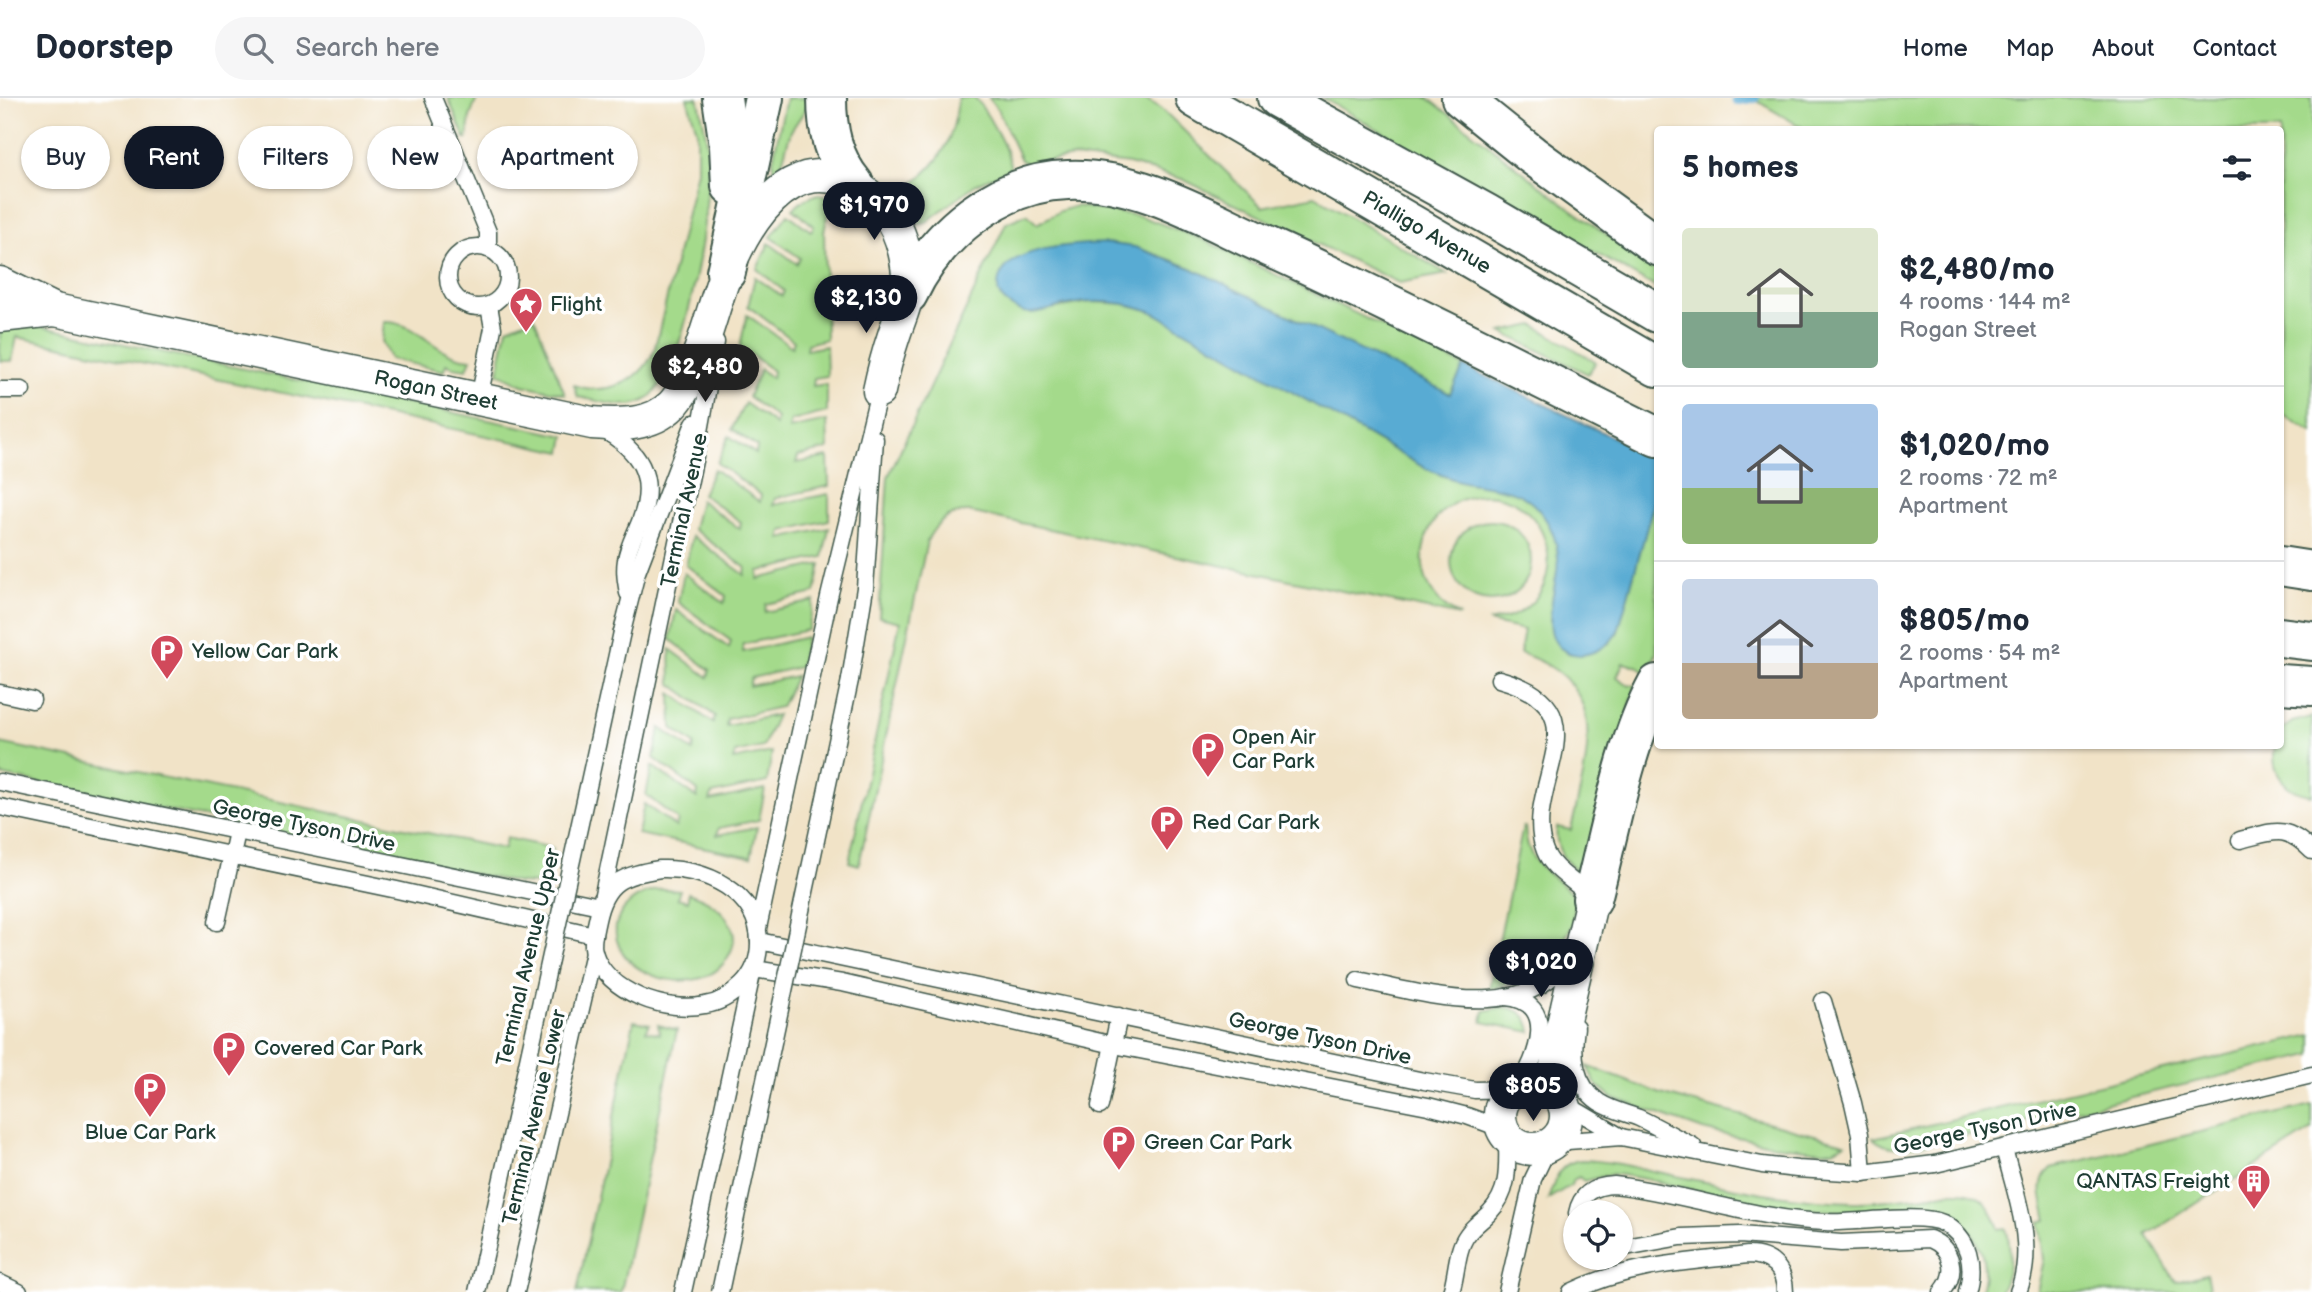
<!DOCTYPE html>
<html lang="en">
<head>
<meta charset="utf-8">
<style>
	body { margin:0; font-family:"Balsamiq Sans",sans-serif; background:#f6f6f7; color:#1f2937; height:100vh; display:flex; flex-direction:column; font-size:26px; white-space:nowrap }
	* { box-sizing:border-box; margin:0 }
	p { font-size:23px; color:#747a83 }
	.icon { flex:none; width:38px; height:38px; fill:none; stroke:currentColor; stroke-width:2; stroke-linecap:round; stroke-linejoin:round }
	.map { position:relative; flex:1; overflow:hidden }
	.drawer { position:absolute; left:1654px; top:28px; width:630px; height:623px; display:flex; flex-direction:column; background:#fff; border-radius:7px; box-shadow:0 2px 5px #0004 }
	.drawer>* { flex:none }
	.top-card { position:absolute; left:21px; top:28px; width:665px; height:63px; display:flex; gap:14px }
	.fabs { position:absolute; left:1563px; top:1102px; display:grid; gap:14px }
	.fabs a { display:grid; place-items:center; width:70px; height:70px; border-radius:50%; background:#fff; box-shadow:0 2px 5px #0004; font-size:35px }
	.price { position:absolute; translate:-50% -60px; padding:0 16px; border-radius:24px; background:#111827; color:#fff; font-size:23px; line-height:46px; filter:drop-shadow(0 2px 4px #0008) }
	.price::after { content:''; position:absolute; left:50%; top:42px; width:21px; height:16px; margin-left:-10px; background:inherit; clip-path:polygon(0 0,100% 0,50% 100%) }
	.price.selected { background:#222; color:#fff }
	ul { padding:0; list-style:none }
	li { display:flex; align-items:center; gap:21px; height:175px; padding:0 28px }
	li+li { border-top:2px solid #e0e1e3 }
	li span { display:grid; place-items:center; flex:none; width:196px; height:140px; border-radius:7px; color:#555 }
	li>.icon { margin-inline-start:auto }
	span .icon { width:84px; height:84px; fill:#fffc; stroke-width:1 }
	li b { font-size:30px }
	h2 { display:flex; justify-content:space-between; align-items:center; height:84px; padding:0 28px; font-size:30px }
	.chip { padding:0 24px; border-radius:32px; background:#fff; box-shadow:0 2px 5px #0004; font-size:24px; line-height:63px }
	.chip.selected { background:#111827; color:#fff }
	header { display:flex; align-items:center; gap:42px; box-sizing:border-box; height:98px; padding:0 35px; background:#fff; border-bottom:2px solid #e0e1e3 }
	header strong { font-size:33px }
	nav { display:flex; gap:38px; margin-inline-start:auto; font-size:24px }
	.search { width:490px; height:63px; background:#f6f6f7; display:flex; align-items:center; gap:18px; box-sizing:border-box; padding:0 24px; border-radius:38px; color:#747a83; font-size:26px }
	.map>svg:first-child { display:block }
</style>
</head>
<body>
<header>
<strong>Doorstep</strong>
<div class="search"><svg class="icon" aria-label="search" viewBox="0 0 24 24"><circle cx="10" cy="10" r="6"/><path d="M15 15l6 6"/></svg>Search here</div>
<nav><a>Home</a><a>Map</a><a>About</a><a>Contact</a></nav>
</header>
<div class="map">
<svg width="2312" height="1194" viewBox="0 0 2312 1194">
	<rect width="100%" height="100%" fill="#fff"/>
	<filter id="ink" filterUnits="userSpaceOnUse"><feTurbulence type="fractalNoise" baseFrequency=".0143" numOctaves="2"/><feDisplacementMap in="SourceGraphic" scale="14" xChannelSelector="R" yChannelSelector="G"/><feConvolveMatrix kernelMatrix="1 2 1 2 8 2 1 2 1" color-interpolation-filters="sRGB"/></filter>
	<filter id="wash" filterUnits="userSpaceOnUse"><feTurbulence type="fractalNoise" baseFrequency=".00686" numOctaves="4" result="noise"/><feDisplacementMap in="SourceGraphic" scale="28" xChannelSelector="R" yChannelSelector="G"/><feGaussianBlur stdDeviation="1.57" result="paint"/><feColorMatrix in="noise" values="0 0 0 0 0 0 0 0 0 0 0 0 0 0 0 0 0 1.4 0 .05"/><feComposite in="paint" operator="in"/></filter>
	<g filter="url(#wash)">
		<rect width="100%" height="100%" fill="#f1e3c7"/>
		<g fill="#a4da8b" stroke="#628c60" stroke-width="2">
			<polygon points="448,0 477,0 470,19 467,41 465,41"/>
			<path d="M 687,0 L 698,0 L 699,3 C 702,18 706,34 708,50 C 712,100 689,282 642,304 C 624,312 596,302 578,299 L 574,287 C 606,298 639,285 654,254 L 697,73 L 697,33 Z"/>
			<polygon points="786,0 813,0 791,33 779,75 773,71 773,62"/>
			<path d="M 958,0 L 975,0 L 978,3 C 987,16 1012,56 1010,71 L 976,86 L 926,124 L 919,126 L 895,98 C 935,72 954,49 958,0 Z"/>
			<polygon points="989,0 1143,0 1161,10 1262,109 1315,98 1447,176 1399,185 1182,81 1129,66 1074,59 1027,66 1021,62 998,12"/>
			<polygon points="1323,0 1428,0 1559,102 1657,173 1657,190"/>
			<polygon points="1752,0 2312,0 2312,334 2280,315 2280,32 1805,31"/>
			<polygon points="818,96 831,99 824,134 826,241 807,246 806,252 826,248 827,278 814,280 813,288 827,286 827,314 791,323 789,331 827,323 828,351 798,358 796,365 828,359 829,388 775,400 773,407 829,396 829,422 782,433 780,441 829,430 823,459 759,473 758,481 821,466 815,495 766,506 765,514 814,503 808,532 743,546 743,554 806,539 800,569 751,580 749,588 796,578 781,609 727,621 726,628 777,617 763,649 735,655 733,662 772,654 767,684 712,696 710,703 765,691 759,722 719,730 717,737 757,729 751,759 638,736 644,706 676,729 678,722 646,697 652,668 697,700 698,693 654,660 660,630 693,653 694,646 672,630 671,595 713,625 715,618 671,586 670,551 708,579 710,572 670,541 676,512 729,550 731,543 678,504 684,475 724,505 726,498 686,467 692,438 745,477 746,470 693,431 700,402 740,431 741,424 702,396 714,371 760,404 761,397 717,365 729,338 756,356 757,349 732,331 745,305 776,327 777,320 748,299 760,271 772,280 773,273 740,248 747,217 792,249 794,243 748,208 755,179 782,198 784,193 757,171 769,145 797,166 800,160 771,139 788,116 811,133 814,128 793,111 805,101"/>
			<path d="M 1076,108 L 1140,118 L 1202,141 L 1464,268 L 1450,296 L 1191,170 C 1163,158 1136,148 1105,145 L 1001,199 L 1011,208 L 1028,215 L 1091,204 L 1126,206 L 1151,213 L 1425,370 C 1436,375 1448,380 1460,383 C 1483,389 1508,387 1528,402 C 1547,415 1558,439 1558,463 C 1557,492 1534,541 1571,556 L 1608,546 L 1618,534 L 1657,393 L 1657,555 L 1646,576 L 1639,569 L 1623,565 L 1617,579 L 1629,587 L 1636,587 L 1582,778 C 1565,764 1554,752 1557,729 L 1571,732 C 1587,659 1615,586 1520,555 L 1524,532 L 1488,524 C 1502,521 1516,519 1527,509 C 1568,476 1546,405 1495,398 C 1422,388 1394,486 1460,518 L 969,414 C 950,413 935,426 927,443 L 859,767 L 849,764 L 900,524 L 879,519 L 888,379 L 1006,125 L 1027,116 L 1037,126 L 1060,113 Z"/>
			<polygon points="534,219 565,296 523,287 498,275 507,230"/>
			<path d="M 384,224 C 419,223 434,259 471,261 L 467,271 L 453,269 L 446,266 L 444,273 L 390,261 L 382,243 Z"/>
			<polygon points="1534,227 1596,264 1588,276 1501,234"/>
			<polygon points="38,228 565,338 562,354 17,239 12,263 0,263 0,231"/>
			<circle cx="1491" cy="463" r="40"/>
			<path d="M 2312,619 L 2312,697 C 2285,695 2270,674 2275,648 L 2280,648 L 2281,633 L 2292,624 Z"/>
			<polygon points="0,645 504,751 506,740 553,750 548,774 539,786 518,785 0,677"/>
			<path d="M 1523,729 L 1525,729 C 1527,773 1554,773 1575,800 L 1573,826 L 1548,870 L 1532,881 L 1489,891 Z"/>
			<path d="M 662,791 L 680,792 L 677,800 L 688,803 L 688,795 C 719,805 751,832 723,866 C 701,893 647,885 626,859 C 600,827 627,796 662,791 Z"/>
			<path d="M 1502,909 C 1518,910 1529,917 1531,934 L 1482,924 L 1484,913 Z"/>
			<polygon points="634,923 650,926 646,933 660,936 658,927 677,932 621,1194 577,1194"/>
			<path d="M 2312,937 L 2312,957 L 1938,1044 C 1916,1047 1891,1057 1873,1040 Z"/>
			<polygon points="1587,968 1661,996 1845,1045 1833,1052 1823,1053 1780,1048 1703,1032 1611,999 1595,985"/>
			<path d="M 2312,1007 L 2312,1032 L 2147,1137 L 2176,1184 L 2206,1176 L 2210,1194 L 2037,1194 L 2044,1161 L 2039,1124 L 2047,1122 C 2043,1102 2035,1085 2051,1070 Z"/>
			<path d="M 1581,1062 C 1615,1063 1648,1072 1681,1079 C 1739,1091 1795,1103 1854,1104 C 1875,1104 1897,1101 1918,1099 C 1957,1094 1983,1082 1999,1131 L 2006,1130 C 2012,1152 2011,1174 2000,1194 L 1980,1194 C 1991,1165 1978,1131 1950,1116 C 1926,1103 1865,1114 1834,1113 C 1785,1112 1738,1102 1691,1091 C 1665,1086 1638,1078 1612,1076 L 1584,1083 L 1579,1079 L 1573,1082 L 1571,1087 L 1548,1101 C 1556,1081 1558,1065 1581,1062 Z"/>
		</g>
		<path fill="#58abd3" stroke="#3c7484" stroke-width="2" d="M 1105,145 L 1135,149 L 1191,170 L 1450,296 L 1464,268 L 1631,348 L 1655,363 L 1657,365 L 1657,393 L 1619,530 C 1615,540 1608,547 1598,552 C 1588,557 1577,559 1567,554 C 1535,540 1559,486 1558,460 C 1557,442 1550,425 1538,411 C 1517,387 1488,390 1460,383 C 1448,380 1436,375 1425,370 L 1151,213 C 1124,204 1095,201 1067,207 C 1055,209 1042,215 1030,215 C 1020,215 1004,206 999,196 C 997,191 998,186 999,181 C 1010,147 1075,147 1105,145 Z"/>
		<g fill="none" stroke-linecap="round" stroke-linejoin="round">
			<polyline stroke="#58abd3" stroke-width="9" points="1736,3 1755,0"/>
		</g>
	</g>
	<g filter="url(#ink)">
		<g fill="none" stroke-linecap="round" stroke-linejoin="round">
			<defs>
				<g id="service">
					<polyline points="433,0 488,134 488,151"/>
					<circle cx="478" cy="179" r="30"/>
					<polyline points="0,292 22,292"/>
					<polyline points="479,301 493,230 489,208"/>
					<path d="M 602,331 C 639,352 657,378 641,421 C 636,435 628,448 626,462 C 624,473 626,484 628,495"/>
					<polyline points="622,534 637,474 694,325"/>
					<path d="M 1499,581 C 1611,612 1519,688 1545,753 C 1553,773 1576,783 1590,799"/>
					<polyline points="850,582 865,490 875,341"/>
					<polyline points="0,595 32,602"/>
					<polyline points="0,684 600,808"/>
					<polyline points="0,709 397,792 594,837"/>
					<path d="M 2240,742 C 2274,734 2284,725 2312,753"/>
					<path d="M 660,771 C 704,769 759,794 759,845 C 759,862 754,875 742,887 C 732,897 719,905 705,907 C 667,915 606,895 594,854 C 591,844 595,832 597,822 C 605,783 623,777 660,771 Z"/>
					<polyline points="602,801 699,339 716,244"/>
					<polyline points="217,824 237,734"/>
					<polyline points="758,830 829,499 879,293"/>
					<polyline points="759,843 1424,983 1475,992 1514,991"/>
					<polyline points="754,871 842,885 1114,947 1428,1008 1467,1018 1503,1031"/>
					<path d="M 1358,882 C 1421,895 1531,929 1570,856"/>
					<path d="M 1506,899 C 1559,904 1537,960 1519,988"/>
					<polyline points="1823,903 1853,1005 1860,1036 1863,1075"/>
					<path d="M 1576,929 C 1572,957 1573,986 1599,1004 C 1611,1012 1626,1015 1639,1020 C 1658,1029 1675,1039 1693,1048"/>
					<polyline points="1564,1005 1621,1039"/>
					<polyline points="1100,1008 1119,918"/>
					<polyline points="1554,1044 1621,1039 1762,1067 1797,1071 1863,1075 1935,1066 2312,977"/>
					<path d="M 2004,1050 C 2015,1096 2037,1148 2018,1194"/>
					<path d="M 1577,1115 C 1581,1095 1594,1088 1614,1087 C 1685,1095 1753,1121 1825,1124 C 1856,1126 1919,1114 1943,1125 C 1970,1139 1975,1167 1967,1194"/>
					<path d="M 1620,1150 L 1681,1139 L 1740,1137 L 1841,1145 L 1930,1141 C 1953,1151 1958,1175 1942,1194"/>
					<polyline points="0,1185 19,1194"/>
					<polyline points="516,1194 594,854"/>
					<polyline points="683,1194 752,876"/>
					<path d="M 1451,1194 C 1457,1177 1456,1152 1467,1137 C 1473,1128 1483,1122 1490,1114 C 1511,1092 1507,1066 1507,1038"/>
					<polyline points="1507,1194 1533,1081 1549,1048"/>
					<path d="M 1571,1194 C 1626,1167 1688,1164 1748,1157 C 1771,1157 1785,1171 1785,1194"/>
				</g>
				<g id="minor">
					<path d="M 0,185 L 55,212 L 592,325 C 620,327 651,328 672,307 C 697,282 712,209 726,175 C 756,98 817,34 887,116 C 903,134 911,173 907,196 C 905,210 898,224 894,237 C 888,255 883,274 879,293"/>
					<polyline points="0,218 54,212"/>
					<circle cx="1533" cy="1018" r="33"/>
					<polyline points="1562,1000 1555,978 1558,948 1592,801"/>
				</g>
				<g id="primary">
					<polyline points="722,0 729,48 731,88"/>
					<path d="M 827,0 C 827,32 833,61 854,86"/>
					<polyline points="1195,0 1657,269"/>
					<polyline points="1277,0 1487,116 1657,215"/>
					<polyline points="1461,0 1532,57 1657,148"/>
					<polyline points="726,174 764,0"/>
					<path d="M 908,196 C 936,136 998,84 1068,82 C 1139,79 1205,120 1267,148 C 1399,208 1528,275 1657,339"/>
					<polyline points="2280,468 2312,473"/>
					<polyline points="2280,539 2312,543"/>
					<polyline points="2280,586 2312,588"/>
					<path d="M 1592,801 C 1610,732 1624,647 1657,586"/>
				</g>
			</defs>
			<use href="#service" stroke="#3e564a" stroke-width="19"/>
			<use href="#minor" stroke="#3e564a" stroke-width="35"/>
			<use href="#primary" stroke="#3e564a" stroke-width="42"/>
			<use href="#service" stroke="#fff" stroke-width="16"/>
			<use href="#minor" stroke="#fff" stroke-width="32"/>
			<use href="#primary" stroke="#fff" stroke-width="38"/>
			<defs>
				<g id="service-bridge">
					<polyline points="477,1194 622,534"/>
					<polyline points="720,1194 850,582"/>
				</g>
			</defs>
			<use href="#service-bridge" stroke="#3e564a" stroke-width="19" stroke-linecap="butt"/>
			<use href="#service-bridge" stroke="#fff" stroke-width="16"/>
		</g>
	</g>
	<defs>
		<symbol id="sight-pin" viewBox="-11 -11 22 30"><path d="M0 17L-7.5 6A9.5 9.5 0 1 1 7.5 6Z" fill="#d1495b" stroke="#fff"/><path d="M0-6L1.8-2.2L6-1.7L2.9 1.2L3.7 5.4L0 3.3L-3.7 5.4L-2.9 1.2L-6-1.7L-1.8-2.2Z" fill="#fff"/></symbol>
		<symbol id="parking-pin" viewBox="-11 -11 22 30"><path d="M0 17L-7.5 6A9.5 9.5 0 1 1 7.5 6Z" fill="#d1495b" stroke="#fff"/><path d="M-3.5-5.5H1a3.5 3.5 0 0 1 0 7H-1V5.5H-3.5ZM-1-3.4V-.6H.8a1.4 1.4 0 0 0 0-2.8Z" fill="#fff"/></symbol>
		<symbol id="building-pin" viewBox="-11 -11 22 30"><path d="M0 17L-7.5 6A9.5 9.5 0 1 1 7.5 6Z" fill="#d1495b" stroke="#fff"/><path d="M-4-6H4V6H1V3H-1V6H-4ZM-2.5-4.3h1.7v1.8h-1.7ZM.8-4.3h1.7v1.8H.8ZM-2.5-1h1.7V.8h-1.7ZM.8-1h1.7V.8H.8Z" fill="#fff"/></symbol>
	</defs>
	<g fill-rule="evenodd">
		<use href="#sight-pin" x="507" y="187" width="38" height="52"/>
		<use href="#parking-pin" x="148" y="534" width="38" height="52"/>
		<use href="#parking-pin" x="1189" y="632" width="38" height="52"/>
		<use href="#parking-pin" x="1148" y="705" width="38" height="52"/>
		<use href="#parking-pin" x="210" y="931" width="38" height="52"/>
		<use href="#parking-pin" x="131" y="972" width="38" height="52"/>
		<use href="#parking-pin" x="1100" y="1025" width="38" height="52"/>
		<use href="#building-pin" x="2235" y="1064" width="38" height="52"/>
	</g>
	<g text-anchor="middle" stroke-width="7" stroke-linejoin="round" paint-order="stroke">
		<g font-size="21" fill="#1f3d34" stroke="#fff">
			<text transform="translate(1427 134) rotate(30)" y="7">Pialligo Avenue</text>
			<text transform="translate(436 292) rotate(12)" y="7">Rogan Street</text>
			<text transform="translate(684 412) rotate(-78)" y="7">Terminal Avenue</text>
			<text transform="translate(304 727) rotate(12)" y="7">George Tyson Drive</text>
			<text transform="translate(528 859) rotate(-77)" y="7">Terminal Avenue Upper</text>
			<text transform="translate(1320 940) rotate(12)" y="7">George Tyson Drive</text>
			<text transform="translate(534 1019) rotate(-77)" y="7">Terminal Avenue Lower</text>
			<text transform="translate(1985 1030) rotate(-12)" y="7">George Tyson Drive</text>
		</g>
		<g font-size="21" fill="#1f3d34" stroke="#fff" text-anchor="start">
			<text x="550" y="213">Flight</text>
			<text x="192" y="560">Yellow Car Park</text>
			<text x="1232" y="646">Open Air<tspan x="1232" dy="24">Car Park</tspan></text>
			<text x="1192" y="731">Red Car Park</text>
			<text x="254" y="957">Covered Car Park</text>
			<text x="150" y="1041" text-anchor="middle">Blue Car Park</text>
			<text x="1144" y="1051">Green Car Park</text>
			<text x="2230" y="1090" text-anchor="end">QANTAS Freight</text>
		</g>
	</g>
</svg>
<div class="fabs">
<a><svg class="icon" aria-label="locate" viewBox="0 0 24 24"><circle cx="12" cy="12" r="6"/><path d="M12 2v4M12 18v4M2 12h4M18 12h4"/></svg></a>
</div>
<b class="price" style="left:874px;top:144px">$1,970</b>
<b class="price" style="left:866px;top:237px">$2,130</b>
<b class="price selected" style="left:705px;top:306px">$2,480</b>
<b class="price" style="left:1541px;top:901px">$1,020</b>
<b class="price" style="left:1533px;top:1025px">$805</b>
<div class="top-card">
<a class="chip">Buy</a>
<a class="chip selected">Rent</a>
<a class="chip">Filters</a>
<a class="chip">New</a>
<a class="chip">Apartment</a>
</div>
<section class="drawer">
<h2>5 homes<svg class="icon" aria-label="filters" viewBox="0 0 24 24"><path d="M4 7h16M4 17h16"/><circle cx="9" cy="7" r="2"/><circle cx="15" cy="17" r="2"/></svg></h2>
<ul>
<li><span style="background:linear-gradient(#dfe7d0 60%,#7fa58c 0)"><svg class="icon" aria-label="home" viewBox="0 0 24 24"><path d="M3 11l9-7 9 7M6 9v11h12V9"/></svg></span><div><b>$2,480/mo</b><p>4 rooms · 144 m²</p><p>Rogan Street</p></div></li>
<li><span style="background:linear-gradient(#a9c7e8 60%,#8fb573 0)"><svg class="icon" aria-label="home" viewBox="0 0 24 24"><path d="M3 11l9-7 9 7M6 9v11h12V9"/></svg></span><div><b>$1,020/mo</b><p>2 rooms · 72 m²</p><p>Apartment</p></div></li>
<li><span style="background:linear-gradient(#c9d6e8 60%,#b9a48a 0)"><svg class="icon" aria-label="home" viewBox="0 0 24 24"><path d="M3 11l9-7 9 7M6 9v11h12V9"/></svg></span><div><b>$805/mo</b><p>2 rooms · 54 m²</p><p>Apartment</p></div></li>
</ul>
</section>
</div>
</body>
</html>
